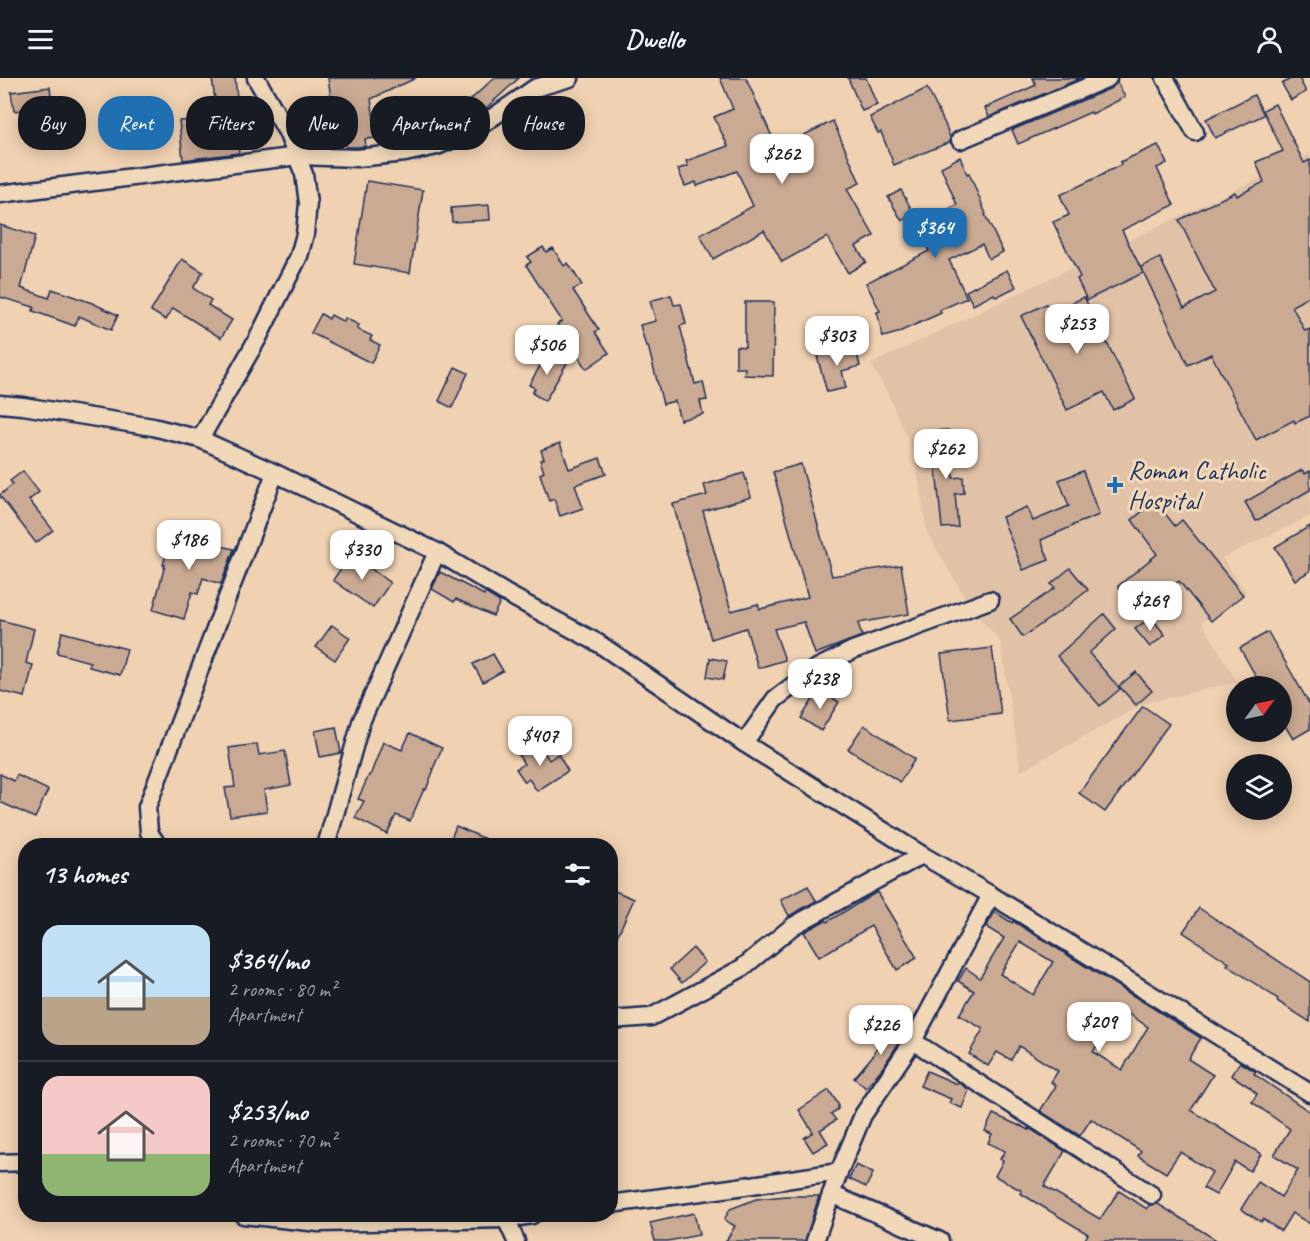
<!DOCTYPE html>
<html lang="en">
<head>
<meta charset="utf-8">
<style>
	body { margin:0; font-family:Caveat,sans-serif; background:#242831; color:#f1f3f6; height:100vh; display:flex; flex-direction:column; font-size:22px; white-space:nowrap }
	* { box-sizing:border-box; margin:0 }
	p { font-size:20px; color:#9ea1a6 }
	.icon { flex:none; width:33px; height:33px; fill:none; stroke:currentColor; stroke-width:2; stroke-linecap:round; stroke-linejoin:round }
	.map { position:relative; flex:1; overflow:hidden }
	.details { position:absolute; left:18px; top:760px; width:600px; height:384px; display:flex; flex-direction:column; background:#171b24; border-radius:24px; box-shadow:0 3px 15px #0003 }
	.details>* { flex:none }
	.hud { position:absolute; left:18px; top:18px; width:600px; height:54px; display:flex; gap:12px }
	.needle { width:39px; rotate:57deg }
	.fabs { position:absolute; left:1226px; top:598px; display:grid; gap:12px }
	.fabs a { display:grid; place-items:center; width:66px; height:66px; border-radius:50%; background:#171b24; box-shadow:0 3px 15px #0003; font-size:30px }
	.price { position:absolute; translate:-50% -51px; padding:0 14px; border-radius:12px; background:#fff; color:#222; font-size:20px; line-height:39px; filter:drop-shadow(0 2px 3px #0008) }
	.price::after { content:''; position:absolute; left:50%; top:36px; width:18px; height:14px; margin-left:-9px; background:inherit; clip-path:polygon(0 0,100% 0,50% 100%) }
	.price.current { background:#1f6fb2; color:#fff }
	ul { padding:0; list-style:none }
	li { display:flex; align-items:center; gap:18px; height:150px; padding:0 24px }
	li+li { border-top:2px solid #363941 }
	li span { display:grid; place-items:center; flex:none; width:168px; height:120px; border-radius:18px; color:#555 }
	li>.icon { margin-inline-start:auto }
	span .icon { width:72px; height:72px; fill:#fffc; stroke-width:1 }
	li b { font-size:26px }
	h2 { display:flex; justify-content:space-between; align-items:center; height:72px; padding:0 24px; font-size:26px }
	.chip { padding:0 21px; border-radius:24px; background:#171b24; box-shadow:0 3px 15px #0003; font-size:21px; line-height:54px }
	.chip.current { background:#1f6fb2; color:#fff }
	header { display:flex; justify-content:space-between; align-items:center; height:78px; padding:0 24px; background:#171b24; font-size:27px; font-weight:600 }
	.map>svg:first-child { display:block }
</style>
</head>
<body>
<header><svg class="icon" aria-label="menu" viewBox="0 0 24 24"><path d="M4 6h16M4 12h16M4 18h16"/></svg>Dwello<svg class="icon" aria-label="person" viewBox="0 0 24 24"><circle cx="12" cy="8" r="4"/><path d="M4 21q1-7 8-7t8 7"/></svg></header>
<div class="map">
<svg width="1310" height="1163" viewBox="0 0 1310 1163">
	<rect width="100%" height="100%" fill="#f0d1b1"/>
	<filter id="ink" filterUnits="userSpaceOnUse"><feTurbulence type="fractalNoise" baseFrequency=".0167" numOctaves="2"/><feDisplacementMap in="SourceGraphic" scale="12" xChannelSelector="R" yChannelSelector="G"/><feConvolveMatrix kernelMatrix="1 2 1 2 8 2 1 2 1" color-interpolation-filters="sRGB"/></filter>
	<g filter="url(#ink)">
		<polygon fill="#e1c2a7" points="1310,76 1310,438 1222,480 1246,514 1202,544 1237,604 1146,625 1021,693 1000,563 971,530 927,454 914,375 887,314 871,286"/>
		<g fill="#cbaa93" stroke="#1b2f5e" stroke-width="1.5" fill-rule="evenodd">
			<polygon points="212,0 235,0 237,20 215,22"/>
			<polygon points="328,0 416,0 371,21 377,60 365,61 366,68 357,69 346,69 345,64 338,65 335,47 328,48 324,21 331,20"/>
			<polygon points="494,0 519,0 483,33 475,38 465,27"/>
			<polygon points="720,0 746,0 777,70 833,43 860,105 847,111 874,158 856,168 866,184 848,195 827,159 782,184 764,152 713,181 700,157 753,128 737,93 697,108 696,104 685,108 678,91 688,88 686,83 728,68 714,39 733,31"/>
			<polygon points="848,0 866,0 877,27 862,33"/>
			<polygon points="1033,0 1081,0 989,39 985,30 1036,7"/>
			<polygon points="1292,0 1299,0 1306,14 1291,22 1282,6"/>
			<polygon points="1117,4 1125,19 1092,36 1091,34 1018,66 1012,52 1112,10"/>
			<polygon points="50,9 52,28 14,33 11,14"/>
			<polygon points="927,10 945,46 950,59 950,64 894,87 881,54 878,55 870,39"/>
			<polygon points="1254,17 1264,37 1215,60 1206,41"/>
			<polygon points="1275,26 1304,85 1310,82 1310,218 1292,228 1305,253 1310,251 1310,338 1295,345 1294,342 1256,362 1211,276 1188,287 1141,189 1160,180 1184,230 1215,214 1179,142 1235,114 1237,118 1264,104 1256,84 1283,73 1263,32"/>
			<polygon points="197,42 198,51 236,48 239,75 183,82 179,43"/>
			<polygon points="1158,67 1167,85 1157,90 1174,127 1122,152 1143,195 1087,222 1077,201 1080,199 1053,144 1069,137 1060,117 1104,96 1104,95 1121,87 1120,84"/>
			<polygon points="960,79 967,96 969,95 986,136 985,137 1003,174 989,181 982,166 949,182 967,220 940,232 941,235 901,253 901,254 883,259 877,234 880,233 866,205 929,173 916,147 957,127 941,89"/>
			<polygon points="367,103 423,112 410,195 354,186"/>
			<polygon points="901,112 914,136 902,143 888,119"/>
			<polygon points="489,127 490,142 452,144 451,130"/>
			<polygon points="0,147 35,158 21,210 49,220 52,211 92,225 118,237 111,252 79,238 75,248 33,233 34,229 0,219"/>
			<polygon points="543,169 546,174 553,170 564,188 568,185 582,207 573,212 599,252 595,254 609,275 586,291 557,246 562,243 526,187 531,184 527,179"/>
			<polygon points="182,181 203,194 193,210 211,222 208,227 232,242 221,260 173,230 166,242 151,233"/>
			<polygon points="1007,192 1016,209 996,219 994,216 973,227 966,213"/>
			<polygon points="671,217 674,227 681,226 686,246 680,248 695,306 703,304 707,322 700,323 703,336 680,342 675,323 663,326 648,268 646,269 640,247 656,243 650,223"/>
			<polygon points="1084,219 1135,321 1113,332 1104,314 1067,332 1021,238 1046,226 1051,235"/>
			<polygon points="745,224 774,224 773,298 744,297 745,290 736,290 736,268 745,269"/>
			<polygon points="321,236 329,241 331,237 344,244 345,240 359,247 357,251 372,258 370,262 380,267 371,285 311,255"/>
			<polygon points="855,268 860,288 842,293 846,310 827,314 817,278"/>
			<polygon points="548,274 567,285 545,323 532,315 535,310 529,307"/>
			<polygon points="455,289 468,295 452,330 439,323"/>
			<polygon points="948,352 953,400 963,399 964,415 955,416 958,449 942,450 932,353"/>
			<polygon points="560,365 569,391 600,380 606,396 575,407 583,430 560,438 554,421 549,423 540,396 544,394 540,382 544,381 541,372"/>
			<polygon points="801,386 832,498 901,487 909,536 858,545 862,558 815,576 804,544 774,551 785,582 758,590 746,550 711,561 673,426 707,417 704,407 744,395 751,419 703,433 731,533 758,526 760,531 808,519 773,394"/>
			<polygon points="1302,392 1305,396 1310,393 1310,412 1256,443 1245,424"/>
			<polygon points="23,393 39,414 29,422 53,452 36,465 0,418 0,417 13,406 10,403"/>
			<polygon points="1083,393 1099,437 1073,447 1073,448 1041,462 1049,482 1023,492 1002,439 1027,429 1033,443 1069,428 1059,402"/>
			<polygon points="1155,423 1175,448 1182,442 1243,517 1211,543 1179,503 1139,535 1118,508 1157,476 1132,442"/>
			<polygon points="1310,448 1310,493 1295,502 1275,469"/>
			<polygon points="173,453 222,466 221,468 234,471 221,506 203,500 198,516 192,514 184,541 153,532 165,487 163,487"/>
			<polygon points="350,477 365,488 366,487 390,505 373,530 333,502"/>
			<polygon points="1070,490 1088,512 1070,526 1023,559 1010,541 1055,510 1051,506"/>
			<polygon points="440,494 484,517 485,515 500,524 493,538 456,521 454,524 432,511"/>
			<polygon points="1104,536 1116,551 1089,575 1120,611 1100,628 1057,578"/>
			<polygon points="1151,539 1165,557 1150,569 1135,551"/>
			<polygon points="0,542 34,551 26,585 33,587 25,619 0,613"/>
			<polygon points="332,547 350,560 335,582 316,569"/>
			<polygon points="62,554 127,571 120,597 89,589 90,584 57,575"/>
			<polygon points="1268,554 1310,627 1310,651 1293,661 1281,641 1281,609 1262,609 1240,570"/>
			<polygon points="992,570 1001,636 950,642 941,576"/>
			<polygon points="493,576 503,593 483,604 473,586"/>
			<polygon points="710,580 727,583 723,602 707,599"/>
			<polygon points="1136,594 1152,613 1136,627 1119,608"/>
			<polygon points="819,612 839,624 821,653 801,640"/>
			<polygon points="1143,628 1169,646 1105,734 1079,715"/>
			<polygon points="864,647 915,681 900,704 848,671"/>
			<polygon points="336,649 341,675 320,679 315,653"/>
			<polygon points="410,655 442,670 433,691 434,691 426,712 424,711 410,743 396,737 387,756 355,740 364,723 358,721 369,697 370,698 383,664 402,672"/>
			<polygon points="537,663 549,682 558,676 568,693 537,713 529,701 525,704 516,691 524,686 518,676"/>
			<polygon points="257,666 259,677 285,673 291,707 264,712 267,733 230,738 225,710 235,709 229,670"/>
			<polygon points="0,696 14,703 17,697 48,712 35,740 0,724"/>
			<polygon points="456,748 501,768 448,768"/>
			<polygon points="808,808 816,823 789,838 781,822"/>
			<polygon points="610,811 634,821 610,874"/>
			<polygon points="877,814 917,880 897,892 871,848 819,879 804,854 826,842 827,844"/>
			<polygon points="1199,830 1310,904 1310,944 1277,923 1278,921 1227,887 1229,885 1183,854"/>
			<path d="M 995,834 L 1012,845 L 1013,843 L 1201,960 L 1188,981 L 1213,997 L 1191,1032 L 1261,1076 L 1250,1093 L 1235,1084 L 1216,1117 L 1203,1110 L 1212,1094 L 1180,1074 L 1166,1095 L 1138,1078 L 1141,1073 L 1091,1041 L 1080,1058 L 1040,1033 L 1056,1008 L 1051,1004 L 1058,993 L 1019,968 L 1011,982 L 997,974 L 988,988 L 969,976 L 983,951 L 959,937 L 974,913 L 958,903 L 966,890 L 980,900 L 1004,860 L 986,849 ZM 1020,864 L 1053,884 L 1033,917 L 1000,896 ZM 1120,930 L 1148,949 L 1122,992 L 1093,974 Z"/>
			<polygon points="693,870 705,884 682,905 670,891"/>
			<polygon points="894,945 906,954 883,989 866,1010 854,1000 875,975 874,974"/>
			<polygon points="1240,984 1256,994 1254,996 1310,1034 1310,1146 1292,1135 1281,1153 1263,1141 1261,1144 1241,1131 1258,1104 1281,1119 1298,1092 1274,1077 1290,1051 1252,1024 1257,1016 1251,1011 1251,1010 1231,997"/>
			<polygon points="927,993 957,1006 958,1004 969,1012 962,1030 949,1025 951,1021 920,1008"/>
			<polygon points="829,1012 838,1026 838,1031 831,1036 836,1042 820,1052 828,1065 813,1074 804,1060 813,1054 799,1032"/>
			<polygon points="993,1036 1020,1048 1020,1047 1029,1052 1029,1050 1065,1073 1044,1108 1100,1141 1119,1113 1147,1131 1149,1127 1152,1127 1158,1126 1218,1163 1084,1163 1088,1156 1020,1115 1022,1113 995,1098 1003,1083 1000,1081 1005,1073 988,1065 992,1056 985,1053"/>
			<polygon points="856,1087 873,1095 866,1109 849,1101"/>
			<polygon points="786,1118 819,1118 805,1163 726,1163 735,1148 724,1142 730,1131 756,1121"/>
			<polygon points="694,1135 699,1157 668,1163 655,1163 650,1145"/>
		</g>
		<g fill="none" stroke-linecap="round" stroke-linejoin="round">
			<defs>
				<g id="minor">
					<polyline points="1165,0 1195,54"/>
					<polyline points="960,62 1108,0"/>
					<polyline points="0,116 298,78 357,80 405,75 437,68 474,52 535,10 570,0"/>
					<polyline points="0,326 23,328 153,349 200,361 275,395 437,474 509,517 598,565 744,665 922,777 991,817 1310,1015"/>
					<polyline points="200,361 258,260 299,178 305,156 308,125 304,96 287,54 256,0"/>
					<polyline points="744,665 775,621 815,591 853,572 990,522"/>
					<polyline points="158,768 149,754 147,729 275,395"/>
					<polyline points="326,768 361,644 437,474"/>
					<polyline points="610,942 651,939 683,922 742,890 793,848 922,777"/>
					<polyline points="913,963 1152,1117"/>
					<polyline points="0,1085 26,1084"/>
					<polyline points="831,1116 940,1163"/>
					<polyline points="610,1126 724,1111 839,1094"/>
					<polyline points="243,1137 319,1145 506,1141 532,1137"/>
					<polyline points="506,1141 516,1163"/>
					<polyline points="815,1163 839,1094 863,1037 913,963 991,817"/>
				</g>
			</defs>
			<use href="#minor" stroke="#1b2f5e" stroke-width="21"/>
			<use href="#minor" stroke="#f1d8b9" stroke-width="16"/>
		</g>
	</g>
	<path fill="#1f6fb2" stroke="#f1d8b9" stroke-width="2" d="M1112 398h6v6h6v6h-6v6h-6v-6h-6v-6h6z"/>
	<g text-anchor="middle" stroke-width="6" stroke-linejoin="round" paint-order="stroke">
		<g font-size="26" fill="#1b2f5e" stroke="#f1d8b9" text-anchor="start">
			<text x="1128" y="401">Roman Catholic<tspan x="1128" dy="30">Hospital</tspan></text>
		</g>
	</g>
</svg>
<div class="fabs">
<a><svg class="needle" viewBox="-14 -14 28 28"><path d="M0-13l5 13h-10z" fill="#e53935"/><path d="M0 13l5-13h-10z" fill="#9ea1a6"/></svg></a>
<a><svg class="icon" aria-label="layers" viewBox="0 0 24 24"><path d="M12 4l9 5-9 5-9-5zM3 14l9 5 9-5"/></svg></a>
</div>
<b class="price" style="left:782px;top:107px">$262</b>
<b class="price current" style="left:935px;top:181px">$364</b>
<b class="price" style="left:1077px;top:277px">$253</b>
<b class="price" style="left:837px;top:289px">$303</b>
<b class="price" style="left:547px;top:298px">$506</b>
<b class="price" style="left:946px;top:402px">$262</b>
<b class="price" style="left:189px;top:493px">$186</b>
<b class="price" style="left:362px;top:503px">$330</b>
<b class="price" style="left:1150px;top:554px">$269</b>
<b class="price" style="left:820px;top:632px">$238</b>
<b class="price" style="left:540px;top:689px">$407</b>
<b class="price" style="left:1099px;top:975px">$209</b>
<b class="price" style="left:881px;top:978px">$226</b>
<div class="hud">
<a class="chip">Buy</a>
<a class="chip current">Rent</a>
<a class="chip">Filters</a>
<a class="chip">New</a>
<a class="chip">Apartment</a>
<a class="chip">House</a>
</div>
<section class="details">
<h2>13 homes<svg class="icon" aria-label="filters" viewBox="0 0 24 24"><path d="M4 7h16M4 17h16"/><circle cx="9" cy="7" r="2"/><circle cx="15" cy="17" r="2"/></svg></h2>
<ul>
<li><span style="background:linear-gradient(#bfe0f5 60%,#b9a48a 0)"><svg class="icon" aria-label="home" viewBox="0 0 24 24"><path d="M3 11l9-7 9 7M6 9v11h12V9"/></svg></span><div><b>$364/mo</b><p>2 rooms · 80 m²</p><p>Apartment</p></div></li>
<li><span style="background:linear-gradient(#f6c9c9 65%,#8fb573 0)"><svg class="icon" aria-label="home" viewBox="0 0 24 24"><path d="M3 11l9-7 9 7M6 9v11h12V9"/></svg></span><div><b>$253/mo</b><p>2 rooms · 70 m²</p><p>Apartment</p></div></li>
</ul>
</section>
</div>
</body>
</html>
